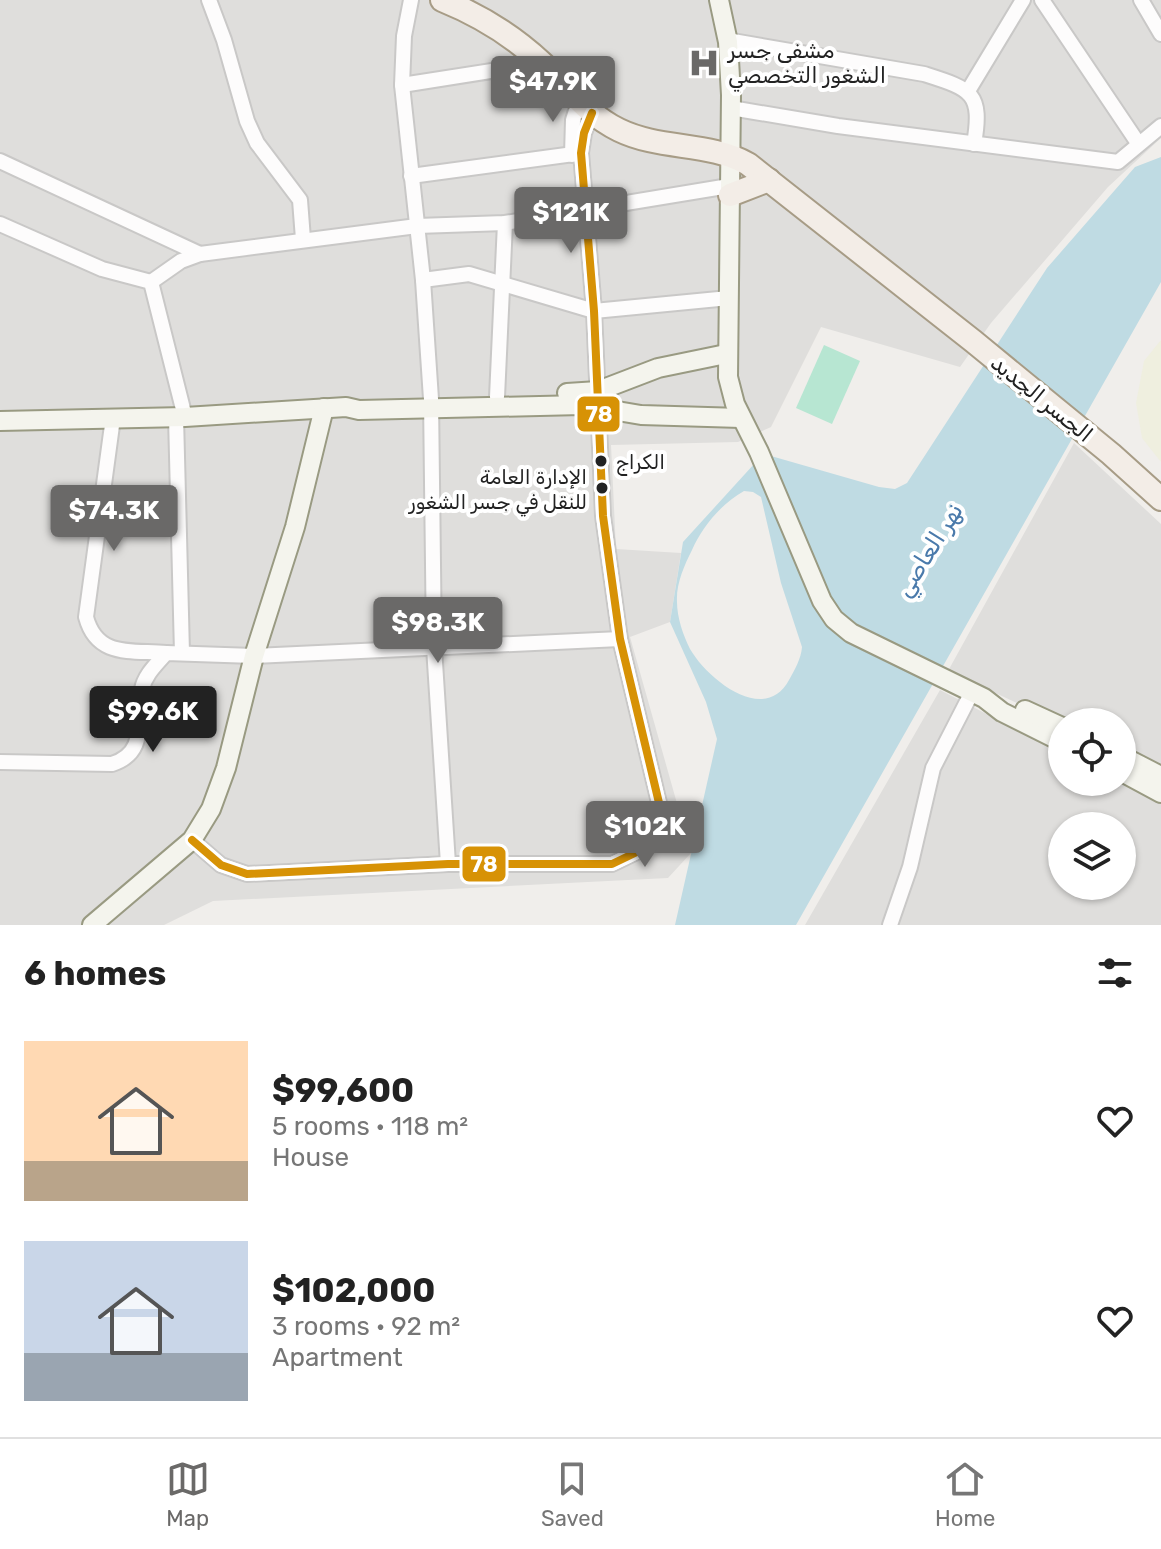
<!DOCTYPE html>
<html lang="en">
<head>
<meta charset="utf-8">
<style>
	body { margin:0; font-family:Rubik,"Noto Naskh Arabic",sans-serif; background:#f2f2f2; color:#222; height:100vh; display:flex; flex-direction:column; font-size:30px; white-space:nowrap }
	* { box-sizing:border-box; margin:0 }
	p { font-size:26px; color:#767676 }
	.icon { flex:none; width:44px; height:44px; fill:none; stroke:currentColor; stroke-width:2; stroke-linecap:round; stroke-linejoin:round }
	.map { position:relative; height:925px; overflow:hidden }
	.sheet { display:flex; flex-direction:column; background:#fff; flex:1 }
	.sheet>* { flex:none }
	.tools { position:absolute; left:1048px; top:708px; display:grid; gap:16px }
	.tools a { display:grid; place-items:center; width:88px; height:88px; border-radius:50%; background:#fff; box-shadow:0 2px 6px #0004; font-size:40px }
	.price { position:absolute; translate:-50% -68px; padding:0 18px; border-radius:8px; background:#6a6968; color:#fff; font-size:26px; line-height:52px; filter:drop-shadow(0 2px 4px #0008) }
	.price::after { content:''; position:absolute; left:50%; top:48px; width:24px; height:18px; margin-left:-12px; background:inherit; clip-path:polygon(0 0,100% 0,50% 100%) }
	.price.selected { background:#222; color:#fff }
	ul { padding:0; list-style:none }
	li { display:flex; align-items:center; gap:24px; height:200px; padding:0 24px }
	li span { display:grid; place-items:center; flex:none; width:224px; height:160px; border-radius:0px; color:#555 }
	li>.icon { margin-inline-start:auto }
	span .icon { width:96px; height:96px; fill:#fffc; stroke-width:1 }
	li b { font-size:34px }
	h2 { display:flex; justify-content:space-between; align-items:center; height:96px; padding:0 24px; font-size:34px }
	.dock { display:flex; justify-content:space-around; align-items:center; height:112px; border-top:2px solid #e0e0e0; background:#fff; font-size:22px; color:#767676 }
	.dock a { display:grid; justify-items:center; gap:4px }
	.dock .selected { color:#6a6968 }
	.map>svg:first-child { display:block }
</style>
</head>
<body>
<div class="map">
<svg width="1161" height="925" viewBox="0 0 1161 925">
	<rect width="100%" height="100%" fill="#f0eeeb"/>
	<g fill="#dfdedc" fill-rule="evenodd">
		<polygon points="0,0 1161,0 1161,138 1108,187 991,323 960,367 821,327 771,427 738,442 611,445 616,549 681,553 670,622 630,637 691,853 668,878 213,901 164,925 0,925"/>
		<polygon points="1074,443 1161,524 1161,771 1122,752 1122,722 1062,722 1062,724 948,671"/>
		<path d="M 940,690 L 1062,753 L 1062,782 L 1119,782 L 1161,804 L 1161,925 L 805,925 ZM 1062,826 L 1122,826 L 1122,886 L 1062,886 Z"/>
	</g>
	<polygon fill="#efefdf" points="1161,340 1161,462 1142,438 1136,403 1144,361"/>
	<polygon fill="#b7e6d2" points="824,345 860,361 832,424 796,408"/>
	<path fill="#bfdbe3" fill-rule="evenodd" d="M 1161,157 L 1161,282 L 796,925 L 675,925 L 717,739 L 706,702 L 670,622 L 683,542 L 755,463 L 771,456 L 879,487 L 895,489 L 907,483 L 1047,268 L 1135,167 ZM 744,491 L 753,492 L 761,497 L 781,583 L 802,647 C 801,659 795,669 789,680 C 765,725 708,680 690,649 C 683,635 677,617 677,602 C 676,584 684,566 692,550 C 702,527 722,503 744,491 Z"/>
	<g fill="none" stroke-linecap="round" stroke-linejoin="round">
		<defs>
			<g id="street">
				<polyline points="209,0 224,40 247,121 257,143 300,200 303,239"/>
				<polyline points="411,0 404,36 402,85 423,280 431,399 434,647 448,864"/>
				<polyline points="1042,0 1138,143"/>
				<polyline points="1141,0 1161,34"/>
				<path d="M 727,40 L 924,74 C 971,89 983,92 974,144"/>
				<polyline points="402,85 542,63"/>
				<polyline points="968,91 1023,0"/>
				<polyline points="731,108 838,126 1118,162 1161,126"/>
				<polyline points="572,155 573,120 579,101"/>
				<polyline points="0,161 200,254"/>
				<polyline points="411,176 581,153"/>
				<polyline points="0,224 102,269 151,282 185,417"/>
				<polyline points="423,280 469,274 594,311 729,298"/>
				<polyline points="151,282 181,261 200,254 417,226 505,223 729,186"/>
				<polyline points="497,397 505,223"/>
				<polyline points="176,417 182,653"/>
				<path d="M 113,418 L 86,617 C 97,658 131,650 166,653"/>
				<path d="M 0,762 L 112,764 C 149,752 135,720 142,689 C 145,674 157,664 166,653 L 254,656 L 620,639"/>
				<polyline points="192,840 221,865 247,874 448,864 612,864 641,850 654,833 660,807 620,639 603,516 594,311 581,153 584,133 592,113"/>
				<polyline points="890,925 910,867 933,768 972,692"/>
			</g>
			<g id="secondary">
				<polyline points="719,0 728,42 731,95 728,377 735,404 759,452 822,601 834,619 851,633 984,698 1002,712 1062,742"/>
				<polyline points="567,393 598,391 658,368 726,354"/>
				<polyline points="0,421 185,417 346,407 359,410 582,405 641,415 741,418"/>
				<polyline points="1025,710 1062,727"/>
				<polyline points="1122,756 1161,776"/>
				<polyline points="1122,772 1161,793"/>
				<polyline points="92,925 192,840 211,809 226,768 254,656 295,527 324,408"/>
			</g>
			<g id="primary">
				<path d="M 442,0 C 479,15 512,35 541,62 C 566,85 587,115 619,130 C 660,150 709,142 748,164 L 973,341 L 1111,454 L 1161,499"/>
				<polyline points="730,195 769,180"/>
			</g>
		</defs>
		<use href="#street" stroke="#c9c8c7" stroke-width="18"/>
		<use href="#secondary" stroke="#999a82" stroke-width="22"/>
		<use href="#primary" stroke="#a79c86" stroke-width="26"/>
		<use href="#street" stroke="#fdfcfc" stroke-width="14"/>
		<use href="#secondary" stroke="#f4f4ed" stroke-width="18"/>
		<use href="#primary" stroke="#f3ede7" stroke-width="22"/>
		<defs>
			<polyline id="bus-1" points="192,840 221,865 247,874 448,864 612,864 641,850 654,833 660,807 620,639 603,516 594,311 581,153 584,133 592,113"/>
		</defs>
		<use href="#bus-1" stroke="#fff" stroke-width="14"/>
		<use href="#bus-1" stroke="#d79205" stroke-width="8"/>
	</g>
	<defs>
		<symbol id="hospital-bare" viewBox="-9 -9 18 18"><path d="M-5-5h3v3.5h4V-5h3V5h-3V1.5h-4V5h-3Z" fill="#6a6968" stroke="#fff" stroke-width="2.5" paint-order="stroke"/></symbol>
	</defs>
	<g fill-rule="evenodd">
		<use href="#hospital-bare" x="682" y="41" width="44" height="44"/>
	</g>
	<g fill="#222" stroke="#fff" stroke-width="3">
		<circle cx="601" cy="461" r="7"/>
		<circle cx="602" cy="488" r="7"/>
	</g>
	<g text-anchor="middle" stroke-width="8" stroke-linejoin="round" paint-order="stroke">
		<g font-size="20" fill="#222" stroke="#fff" text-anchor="start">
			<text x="616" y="469">الكراج</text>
			<text x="587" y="484" text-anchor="end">الإدارة العامة<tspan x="587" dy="25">للنقل في جسر الشغور</tspan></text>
		</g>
		<g font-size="22" fill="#222" stroke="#fff" text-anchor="start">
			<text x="728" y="58">مشفى جسر<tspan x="728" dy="25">الشغور التخصصي</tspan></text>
		</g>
		<g font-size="22" fill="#222" stroke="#fff">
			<text transform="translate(1042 398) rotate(39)" y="8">الجسر الجديد</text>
		</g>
		<g font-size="24" font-style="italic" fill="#4a7aab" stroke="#fff">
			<text transform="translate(929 550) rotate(-58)" y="8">نهر العاصي</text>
		</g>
	</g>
	<g stroke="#fff" stroke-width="3">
		<rect x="576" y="395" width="45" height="38" rx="8" fill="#d79205"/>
		<rect x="461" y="845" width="46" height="38" rx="8" fill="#d79205"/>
	</g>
	<g font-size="22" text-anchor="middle" font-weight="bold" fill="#fff">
		<text x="599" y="422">78</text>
		<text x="484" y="872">78</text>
	</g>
</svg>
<div class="tools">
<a><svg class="icon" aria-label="locate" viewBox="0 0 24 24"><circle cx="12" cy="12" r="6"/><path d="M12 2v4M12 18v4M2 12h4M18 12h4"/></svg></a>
<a><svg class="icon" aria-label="layers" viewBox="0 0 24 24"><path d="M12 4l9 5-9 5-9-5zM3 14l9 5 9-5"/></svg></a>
</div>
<b class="price" style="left:553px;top:124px">$47.9K</b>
<b class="price" style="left:571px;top:255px">$121K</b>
<b class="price" style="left:114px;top:553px">$74.3K</b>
<b class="price" style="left:438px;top:665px">$98.3K</b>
<b class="price selected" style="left:153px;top:754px">$99.6K</b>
<b class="price" style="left:645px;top:869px">$102K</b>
</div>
<section class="sheet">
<h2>6 homes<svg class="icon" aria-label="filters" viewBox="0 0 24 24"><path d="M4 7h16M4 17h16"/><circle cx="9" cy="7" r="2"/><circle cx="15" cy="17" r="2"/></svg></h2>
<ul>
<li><span style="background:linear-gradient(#ffd9b3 75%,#b9a48a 0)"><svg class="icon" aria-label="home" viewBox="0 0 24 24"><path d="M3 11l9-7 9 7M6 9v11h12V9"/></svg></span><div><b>$99,600</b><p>5 rooms · 118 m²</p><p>House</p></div><svg class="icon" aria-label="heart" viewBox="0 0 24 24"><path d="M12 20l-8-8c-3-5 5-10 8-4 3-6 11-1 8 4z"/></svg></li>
<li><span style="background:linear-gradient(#c9d6e8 70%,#9aa5b1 0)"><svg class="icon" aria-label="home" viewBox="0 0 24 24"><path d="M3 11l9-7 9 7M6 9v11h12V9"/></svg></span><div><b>$102,000</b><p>3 rooms · 92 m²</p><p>Apartment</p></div><svg class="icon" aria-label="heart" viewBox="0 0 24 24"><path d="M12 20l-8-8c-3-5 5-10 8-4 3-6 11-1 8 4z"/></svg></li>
</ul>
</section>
<nav class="dock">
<a class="selected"><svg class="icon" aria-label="map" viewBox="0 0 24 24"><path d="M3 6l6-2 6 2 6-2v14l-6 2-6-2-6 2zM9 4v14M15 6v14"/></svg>Map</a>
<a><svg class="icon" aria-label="saved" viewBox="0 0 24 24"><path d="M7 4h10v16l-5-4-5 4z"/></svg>Saved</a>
<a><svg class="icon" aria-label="home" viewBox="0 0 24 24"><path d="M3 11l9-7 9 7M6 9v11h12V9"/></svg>Home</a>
</nav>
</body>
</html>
